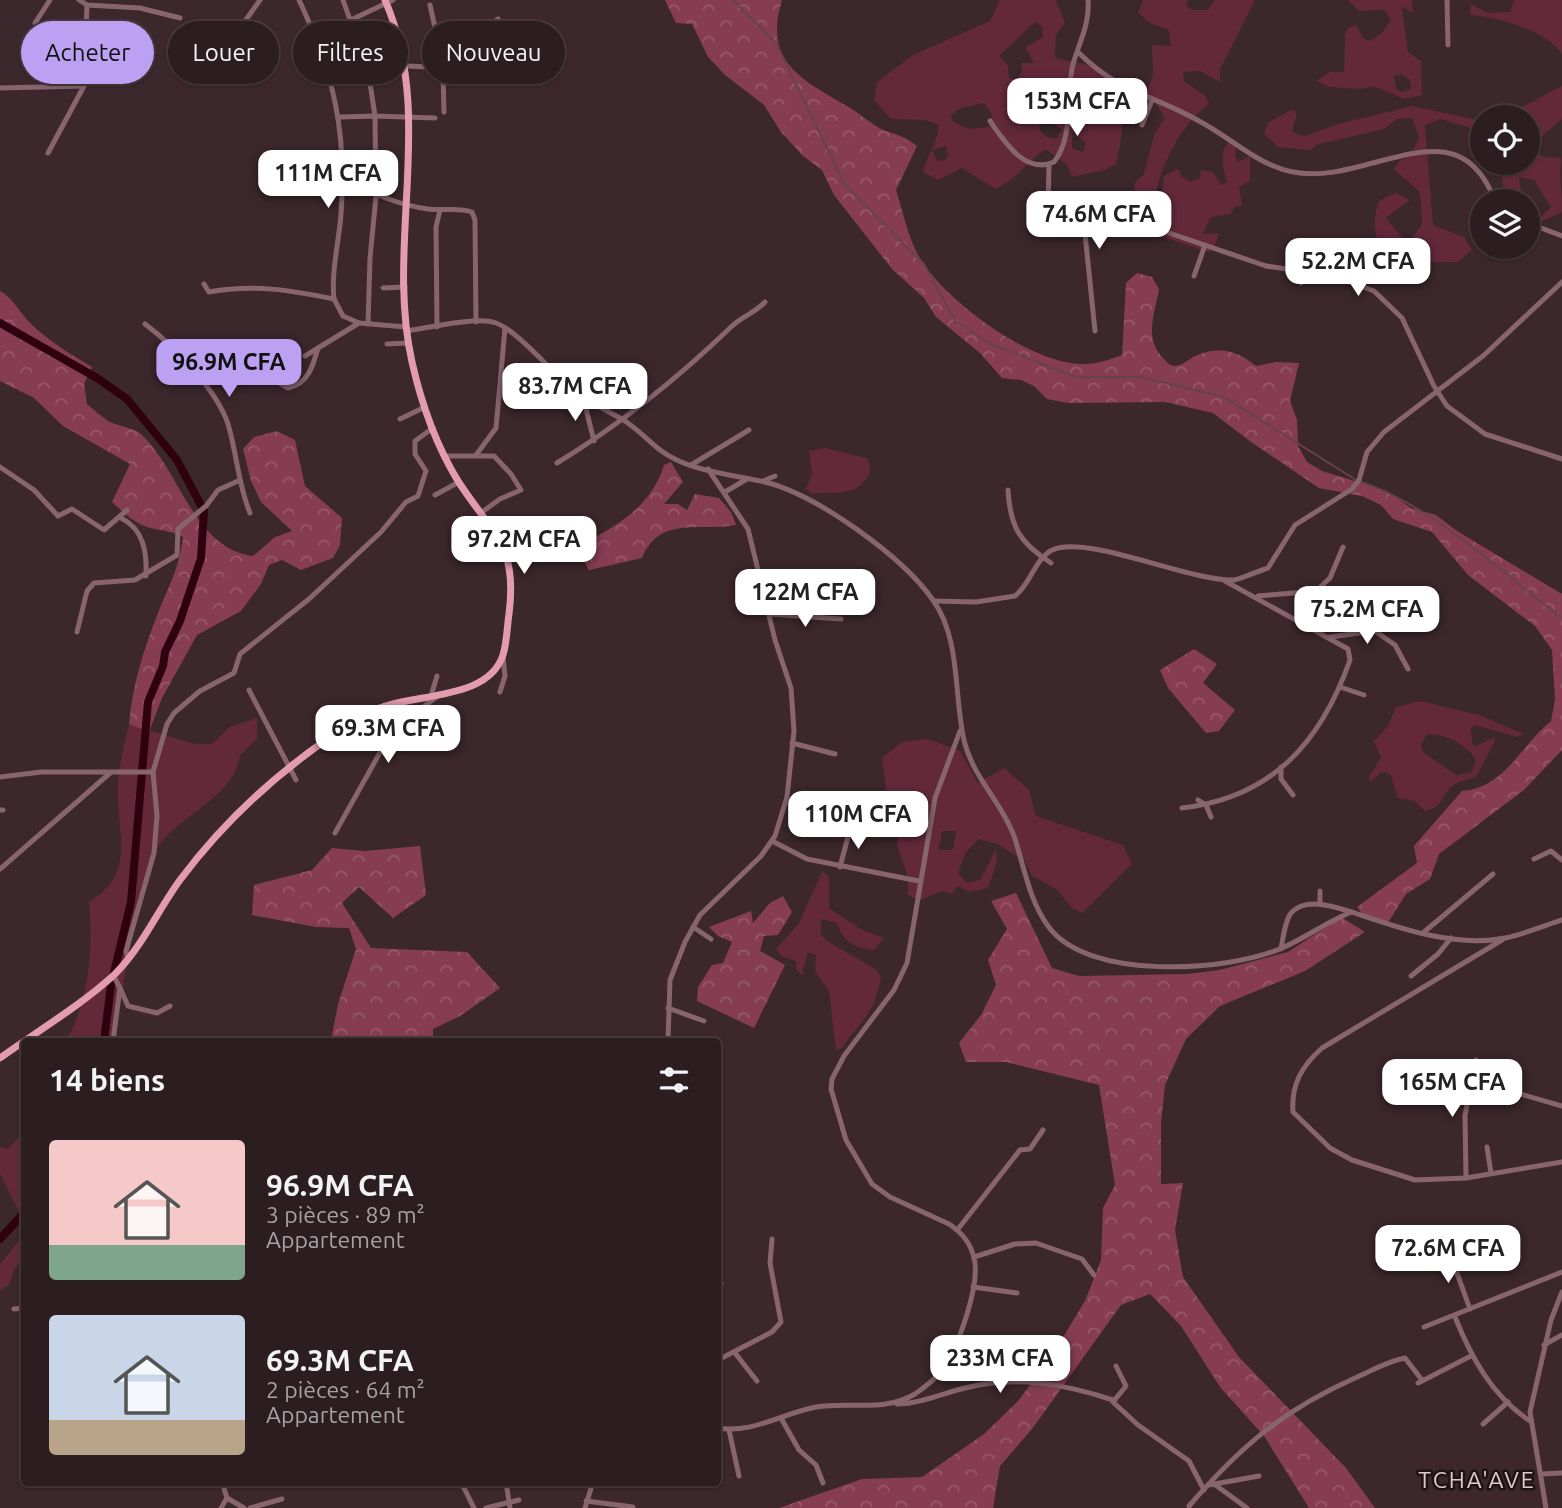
<!DOCTYPE html>
<html lang="fr">
<head>
<meta charset="utf-8">
<style>
	body { margin:0; font-family:Ubuntu,sans-serif; background:#34262a; color:#f1f3f6; height:100vh; display:flex; flex-direction:column; font-size:26px; white-space:nowrap }
	* { box-sizing:border-box; margin:0 }
	p { font-size:23px; color:#a6a2a5 }
	.icon { flex:none; width:38px; height:38px; fill:none; stroke:currentColor; stroke-width:2; stroke-linecap:round; stroke-linejoin:round }
	.map { position:relative; flex:1; overflow:hidden }
	.side { position:absolute; left:21px; top:1038px; width:700px; height:448px; display:flex; flex-direction:column; background:#2c1d21; border-radius:7px; box-shadow:0 2px 5px #0004,0 0 0 2px #483b3f }
	.side>* { flex:none }
	.guide { position:absolute; left:21px; top:21px; width:700px; height:63px; display:flex; gap:14px }
	.fabs { position:absolute; left:1470px; top:105px; display:grid; gap:14px }
	.fabs a { display:grid; place-items:center; width:70px; height:70px; border-radius:50%; background:#2c1d21; box-shadow:0 2px 5px #0004,0 0 0 2px #483b3f; font-size:35px }
	.price { position:absolute; translate:-50% -60px; padding:0 16px; border-radius:14px; background:#fff; color:#222; font-size:23px; line-height:46px; filter:drop-shadow(0 2px 4px #0008) }
	.price::after { content:''; position:absolute; left:50%; top:42px; width:21px; height:16px; margin-left:-10px; background:inherit; clip-path:polygon(0 0,100% 0,50% 100%) }
	.price.current { background:#bca0f2; color:#111 }
	ul { padding:0; list-style:none }
	li { display:flex; align-items:center; gap:21px; height:175px; padding:0 28px }
	li span { display:grid; place-items:center; flex:none; width:196px; height:140px; border-radius:7px; color:#555 }
	li>.icon { margin-inline-start:auto }
	span .icon { width:84px; height:84px; fill:#fffc; stroke-width:1 }
	li b { font-size:30px }
	h2 { display:flex; justify-content:space-between; align-items:center; height:84px; padding:0 28px; font-size:30px }
	.chip { padding:0 24px; border-radius:32px; background:#2c1d21; box-shadow:0 2px 5px #0004,0 0 0 2px #483b3f; font-size:24px; line-height:63px }
	.chip.current { background:#bca0f2; color:#111 }
	.map>svg:first-child { display:block }
</style>
</head>
<body>
<div class="map">
<svg width="1562" height="1508" viewBox="0 0 1562 1508">
	<defs>
		<pattern id="forest-crowns" width="20" height="18" patternUnits="userSpaceOnUse" patternTransform="scale(1.75)"><rect width="20" height="18" fill="#863d54"/><path d="M2 6a3 3 0 1 1 6 0M12 15a3 3 0 1 1 6 0" fill="none" stroke="#97586c"/></pattern>
	</defs>
	<rect width="100%" height="100%" fill="#3b272c"/>
	<g fill="#63293b" fill-rule="evenodd">
		<path d="M 1000,0 L 1056,0 L 1065,23 L 1056,35 L 1055,58 C 1067,61 1082,62 1093,67 C 1132,84 1124,130 1116,164 L 1105,170 L 1072,177 L 1067,165 L 1046,149 C 1027,161 1017,180 995,189 L 962,168 L 938,180 L 923,172 C 927,155 938,142 939,125 L 925,120 L 891,119 L 874,100 L 877,82 L 913,55 L 990,21 ZM 1035,22 L 1042,27 L 1043,37 L 1025,48 L 1034,63 L 1021,63 L 1022,71 L 1018,79 L 1009,78 L 1008,66 L 999,56 ZM 984,103 L 992,115 L 989,127 L 969,129 L 952,121 L 951,115 L 961,108 ZM 1044,120 L 1062,129 L 1057,139 C 1050,139 1040,135 1039,127 ZM 1072,132 L 1086,143 L 1083,152 L 1072,148 ZM 946,146 L 948,156 L 945,160 L 937,161 L 932,150 Z"/>
		<path d="M 1143,0 L 1187,0 L 1187,6 L 1192,10 L 1208,10 L 1215,0 L 1255,0 L 1220,69 L 1220,82 L 1200,71 L 1183,72 L 1184,81 L 1205,96 L 1209,104 C 1179,128 1163,160 1155,197 L 1161,201 L 1164,176 L 1178,169 L 1182,177 L 1190,182 L 1200,178 L 1201,170 L 1213,172 L 1221,185 L 1227,182 C 1223,166 1217,150 1233,139 L 1237,142 L 1235,156 L 1238,162 L 1250,156 L 1250,181 L 1239,187 L 1242,205 L 1234,207 L 1231,214 L 1211,217 L 1203,234 L 1219,233 L 1214,248 L 1209,252 L 1148,232 L 1144,224 L 1147,209 C 1133,203 1133,197 1135,183 L 1144,174 L 1154,135 L 1165,118 L 1154,101 L 1145,98 L 1153,74 L 1152,45 L 1171,46 L 1169,30 L 1150,23 L 1138,13 Z"/>
		<path d="M 1348,0 L 1412,0 L 1413,13 L 1402,7 L 1408,52 L 1421,61 L 1422,95 L 1404,99 L 1373,86 L 1360,89 L 1330,87 L 1316,81 L 1330,72 L 1344,72 L 1345,36 L 1348,28 L 1356,25 L 1364,39 L 1370,41 L 1383,32 L 1391,19 L 1384,10 L 1359,11 ZM 1394,75 L 1403,75 L 1410,80 L 1411,89 L 1402,92 L 1396,89 Z"/>
		<path d="M 1514,0 L 1562,0 L 1562,54 C 1545,30 1499,17 1470,15 L 1471,4 L 1488,13 L 1510,12 Z"/>
		<path d="M 1562,86 L 1562,119 L 1544,134 L 1536,151 L 1543,157 L 1561,158 C 1559,177 1562,193 1562,212 L 1532,226 L 1551,207 L 1534,180 L 1519,177 L 1522,201 L 1506,201 L 1499,163 L 1528,163 L 1528,117 L 1503,117 Z"/>
		<path d="M 1412,106 L 1482,121 L 1482,134 L 1478,130 L 1440,119 L 1425,125 L 1433,225 L 1464,237 L 1472,250 L 1457,262 L 1424,262 L 1411,274 L 1393,274 C 1379,250 1369,228 1379,201 L 1395,193 L 1410,200 L 1386,218 L 1408,244 L 1422,224 L 1420,192 L 1394,169 L 1400,160 L 1411,156 L 1419,137 L 1412,118 L 1397,119 L 1384,129 L 1316,145 L 1311,150 L 1278,147 L 1264,134 L 1268,123 L 1291,110 L 1297,112 L 1292,132 L 1305,136 L 1338,124 Z"/>
		<path d="M 825,448 L 866,458 C 872,466 871,471 866,479 C 854,497 831,491 812,494 L 806,489 L 812,474 L 809,451 Z"/>
		<path d="M 1420,701 L 1479,715 L 1524,734 L 1517,737 L 1475,725 L 1471,728 L 1472,744 L 1476,746 L 1494,737 L 1495,741 L 1477,775 C 1470,780 1462,780 1455,784 C 1442,792 1444,808 1425,811 L 1415,801 L 1398,798 L 1390,774 L 1382,772 L 1370,782 L 1369,777 L 1381,757 L 1374,741 L 1388,726 L 1396,707 ZM 1427,734 C 1444,733 1468,745 1476,760 L 1472,772 L 1456,775 L 1423,752 L 1421,745 Z"/>
		<path d="M 257,718 L 257,739 L 240,755 C 235,796 183,813 160,844 C 135,879 123,994 115,1041 L 66,1041 C 90,998 93,950 89,902 C 139,871 115,831 118,783 C 119,763 125,743 129,724 L 195,744 L 212,744 L 230,727 Z"/>
		<path d="M 927,739 L 960,751 L 978,783 L 1004,768 L 1029,790 L 1036,816 L 1123,845 L 1132,864 L 1082,913 L 1072,908 L 1056,889 L 1032,876 L 1025,861 L 997,844 L 979,839 L 966,852 L 958,873 L 967,883 L 980,880 L 996,849 L 997,862 L 988,888 L 969,892 L 957,886 L 952,894 L 942,891 L 918,901 L 908,894 L 908,877 L 898,848 L 895,816 L 880,809 L 886,790 L 882,758 L 902,742 ZM 942,831 L 956,831 L 953,850 L 938,850 Z"/>
		<path d="M 822,872 L 829,876 L 829,908 L 862,930 L 884,938 L 874,950 C 854,947 844,943 837,923 L 821,919 L 821,935 L 827,941 L 877,970 L 881,977 C 874,1016 863,1018 842,1048 L 836,1050 L 829,991 L 815,971 L 816,955 L 808,952 L 802,975 L 796,969 L 796,961 L 781,956 L 776,949 L 799,923 Z"/>
		<polygon points="24,1132 24,1221 0,1174 0,1147 8,1149"/>
		<polygon points="24,1235 24,1258 14,1269 9,1285 0,1290 0,1264"/>
	</g>
	<g fill="url(#forest-crowns)">
		<path d="M 665,0 L 782,0 C 763,61 800,79 847,106 C 859,113 871,124 883,130 C 897,135 905,136 917,146 L 896,190 C 904,215 909,243 924,265 C 955,307 1028,361 1080,364 C 1095,365 1109,360 1122,355 L 1126,283 L 1137,273 L 1152,277 L 1159,289 C 1155,312 1144,338 1162,357 C 1167,362 1169,366 1176,366 C 1183,365 1189,359 1195,356 C 1220,346 1236,350 1256,366 L 1276,362 L 1299,363 L 1290,401 L 1297,420 L 1298,446 L 1307,462 L 1322,471 L 1387,491 L 1411,508 L 1436,515 L 1457,531 L 1562,594 L 1562,750 L 1524,790 L 1439,854 L 1430,879 L 1406,894 L 1389,921 C 1373,922 1366,920 1357,907 L 1417,863 L 1414,846 L 1462,791 C 1505,788 1520,746 1551,721 L 1555,700 L 1552,650 L 1535,626 L 1468,575 L 1432,532 L 1393,519 L 1381,505 L 1362,496 L 1319,488 L 1251,442 L 1213,413 L 1165,402 L 1068,403 L 1047,399 L 1034,386 L 1021,380 L 1002,378 L 980,353 L 936,317 L 924,298 L 892,269 L 834,195 L 822,170 L 803,156 L 781,132 L 764,105 L 725,75 L 708,57 L 692,24 L 676,23 Z"/>
		<path d="M 0,291 C 15,300 19,312 31,324 C 49,341 70,354 92,367 L 84,384 L 87,404 C 94,410 101,416 108,421 C 119,427 135,427 143,436 C 180,472 195,549 253,556 L 275,537 L 292,531 L 261,502 L 251,481 L 243,449 L 254,437 L 277,431 L 295,440 L 305,486 L 342,518 L 340,545 L 333,558 L 301,570 L 282,560 L 269,565 L 261,584 L 241,611 L 197,635 L 162,698 L 149,732 L 129,724 C 132,687 144,648 158,613 C 169,585 179,569 183,537 C 172,531 163,531 150,528 C 135,524 123,512 112,502 L 130,464 L 63,426 L 34,398 L 0,381 Z"/>
		<path d="M 671,462 L 683,482 L 664,504 L 678,504 L 687,510 L 695,494 L 719,498 L 731,512 L 736,525 C 698,532 660,515 642,558 L 589,570 L 576,547 C 614,528 651,508 664,465 Z"/>
		<polygon points="1194,649 1217,664 1203,683 1235,710 1219,731 1206,733 1168,688 1160,670"/>
		<polygon points="420,846 426,895 393,918 359,887 342,903 371,948 467,952 500,988 460,1016 433,1029 433,1041 331,1041 338,1004 356,949 349,928 316,927 252,915 254,885 312,870 332,848 365,851"/>
		<polygon points="1016,893 1052,968 1079,976 1187,974 1220,970 1288,952 1341,917 1365,932 1305,971 1220,1006 1186,1039 1165,1085 1161,1123 1161,1184 1183,1183 1175,1230 1183,1277 1239,1357 1346,1468 1375,1508 1309,1508 1264,1436 1220,1387 1181,1326 1150,1294 1121,1305 1032,1429 1000,1466 993,1508 779,1508 862,1479 922,1477 984,1434 1018,1401 1051,1357 1085,1301 1101,1260 1103,1208 1115,1185 1099,1085 1006,1062 966,1062 959,1043 981,1015 996,985 988,960 1007,929 991,901"/>
		<polygon points="783,896 792,912 778,935 764,936 760,951 785,965 754,1028 697,1001 698,987 712,965 723,963 732,942 718,936 709,927 751,911 753,923 770,903"/>
	</g>
	<g fill="none" stroke-linecap="round" stroke-linejoin="round">
		<g stroke="#66424e" stroke-width="2">
			<polyline points="733,0 776,43 845,185 924,264 955,321 991,344 1076,377 1140,377 1224,397 1356,480"/>
			<path d="M 1361,482 C 1433,506 1501,572 1562,618"/>
		</g>
		<g stroke="#2e0010" stroke-width="8">
			<polyline points="0,323 97,378 127,399 177,460 204,511 201,558 180,621 165,652 163,666 148,702 131,902 111,985 104,1041"/>
			<polyline points="0,1239 24,1213"/>
		</g>
		<g stroke="#88656e" stroke-width="5">
			<path d="M 299,0 C 334,74 347,132 341,214 C 339,242 331,271 334,299 L 343,316 L 359,323"/>
			<polyline points="343,0 368,70 375,116 435,118"/>
			<polyline points="1447,0 1448,45"/>
			<polyline points="87,5 140,8 180,18"/>
			<polyline points="35,23 50,0"/>
			<polyline points="243,24 260,0"/>
			<polyline points="315,37 393,0"/>
			<polyline points="441,49 467,42 498,19"/>
			<path d="M 1079,53 C 1119,93 1154,95 1199,121 C 1230,137 1257,165 1293,172 C 1368,187 1457,100 1495,201"/>
			<polyline points="441,55 443,74"/>
			<polyline points="406,66 429,67 443,74 444,112"/>
			<polyline points="429,67 441,55 430,5"/>
			<polyline points="0,88 84,86"/>
			<polyline points="340,117 375,116 376,196 370,258 368,324"/>
			<path d="M 990,121 C 1004,141 1025,175 1054,162 C 1075,135 1065,95 1073,64 C 1079,43 1090,24 1088,0"/>
			<polyline points="1142,125 1152,100"/>
			<polyline points="48,153 84,86 87,5 79,0"/>
			<polyline points="1049,164 1048,212 1057,218 1084,224 1095,331"/>
			<path d="M 342,179 C 370,192 397,205 428,209 C 443,211 458,207 472,212 L 475,220 L 476,322"/>
			<polyline points="1528,223 1562,236"/>
			<polyline points="1084,224 1137,222 1266,266 1333,276 1374,291 1402,318 1434,386 1447,406 1485,434 1562,459"/>
			<polyline points="1299,270 1301,283"/>
			<polyline points="1194,276 1205,245"/>
			<path d="M 204,284 L 209,292 C 253,284 290,290 334,299"/>
			<polyline points="383,288 405,287"/>
			<path d="M 145,324 C 173,345 217,390 228,424 C 237,454 238,484 250,513"/>
			<polyline points="437,327 436,227 440,210"/>
			<path d="M 406,331 C 429,328 476,316 496,323 C 517,330 555,376 575,391 C 590,403 608,411 625,421 C 638,430 648,440 660,450 C 689,472 731,474 765,482 C 817,495 902,556 933,600 C 962,641 953,698 965,744 C 974,778 1002,803 1014,836 C 1024,866 1029,900 1048,926 C 1087,981 1227,972 1282,948 C 1306,938 1327,921 1352,912 C 1399,928 1455,948 1505,938 C 1525,934 1543,926 1562,920"/>
			<polyline points="387,344 408,343"/>
			<path d="M 180,353 L 188,348 L 223,351 L 288,388 C 308,384 313,366 318,348"/>
			<polyline points="305,356 359,323 406,327"/>
			<polyline points="548,391 552,380 548,369"/>
			<polyline points="583,397 594,441"/>
			<polyline points="400,419 425,407"/>
			<polyline points="476,455 496,428 505,328"/>
			<polyline points="445,456 494,456 511,474 521,490 500,499 482,512"/>
			<path d="M 557,463 C 621,424 677,379 731,327 C 742,316 755,313 765,302"/>
			<polyline points="691,465 749,430"/>
			<polyline points="0,467 34,490 58,516 72,509 104,530 127,510"/>
			<polyline points="763,481 775,476"/>
			<path d="M 1008,490 C 1010,527 1020,543 1051,563"/>
			<polyline points="725,492 747,479"/>
			<polyline points="435,495 459,482"/>
			<path d="M 121,518 C 144,529 147,553 146,576"/>
			<polyline points="497,534 520,519"/>
			<polyline points="1258,596 1316,591 1330,578 1343,547"/>
			<path d="M 934,601 L 976,602 L 1015,596 C 1030,585 1035,559 1052,550 C 1088,534 1187,581 1234,580 C 1238,580 1261,570 1268,568 L 1295,525 L 1352,489 L 1359,480 L 1367,452 L 1384,432 L 1483,356 L 1562,282"/>
			<polyline points="770,614 841,619"/>
			<polyline points="1368,630 1396,591"/>
			<polyline points="77,632 87,591 94,583 135,580 177,555 178,529 206,506 218,490 238,481"/>
			<polyline points="1330,637 1375,631 1395,645 1408,669"/>
			<polyline points="1340,687 1364,695"/>
			<polyline points="249,690 296,780"/>
			<polyline points="500,692 505,676 503,656"/>
			<polyline points="431,696 437,676"/>
			<polyline points="792,743 835,754"/>
			<polyline points="1281,767 1281,779 1293,795"/>
			<polyline points="0,777 41,772 153,772"/>
			<polyline points="1198,800 1206,805 1211,817"/>
			<path d="M 1182,808 C 1272,798 1321,742 1350,660 L 1348,649 L 1225,581"/>
			<polyline points="0,810 3,810"/>
			<polyline points="335,833 382,749 409,718 439,695"/>
			<polyline points="772,841 807,859 919,881"/>
			<polyline points="1534,859 1551,851 1562,860"/>
			<polyline points="840,867 850,829"/>
			<polyline points="0,869 110,773"/>
			<polyline points="1320,891 1320,904"/>
			<polyline points="693,927 711,939"/>
			<polyline points="1424,932 1493,874"/>
			<path d="M 1502,940 L 1322,1048 C 1302,1066 1291,1084 1293,1112 L 1330,1148 L 1352,1160 L 1415,1180 L 1466,1178 L 1562,1162"/>
			<path d="M 1281,949 C 1283,939 1285,919 1292,912 C 1307,897 1335,907 1352,912"/>
			<polyline points="128,959 126,951 154,853 157,816 153,772 167,724 174,713 200,691 234,673 240,654 309,599 381,532 406,502 418,496 426,471 415,454 415,441 433,428"/>
			<polyline points="1411,976 1438,954 1451,938"/>
			<polyline points="120,988 128,1006 157,1013 170,1006"/>
			<polyline points="668,1008 704,1021"/>
			<polyline points="113,1041 120,988 113,975"/>
			<polyline points="668,1041 670,980 685,942 700,915 761,856 775,836 787,797 794,731 791,688 775,640 748,529 708,469"/>
			<polyline points="1472,1080 1562,1106"/>
			<polyline points="1487,1147 1491,1173"/>
			<polyline points="1466,1178 1465,1115 1476,1060"/>
			<polyline points="958,1229 1020,1150 1030,1149 1043,1130"/>
			<polyline points="1450,1254 1470,1309"/>
			<polyline points="974,1257 1015,1244 1036,1243 1082,1259 1094,1275"/>
			<polyline points="718,1279 721,1283 718,1302"/>
			<polyline points="973,1287 1017,1293"/>
			<polyline points="14,1309 24,1308"/>
			<path d="M 1455,1317 C 1471,1357 1492,1396 1530,1421"/>
			<polyline points="1424,1327 1562,1272"/>
			<polyline points="1544,1345 1562,1335"/>
			<polyline points="735,1353 757,1381"/>
			<polyline points="718,1360 772,1332 781,1322 770,1263 772,1239"/>
			<polyline points="1116,1366 1126,1386 1113,1402 1138,1425 1189,1461 1204,1490"/>
			<polyline points="1418,1383 1471,1356"/>
			<path d="M 897,1404 C 919,1404 944,1393 965,1388 C 1017,1375 1064,1384 1113,1400"/>
			<polyline points="781,1418 799,1450 816,1465 823,1483"/>
			<polyline points="1483,1424 1508,1402"/>
			<path d="M 718,1428 C 752,1434 783,1413 816,1407 C 850,1401 883,1413 915,1394 C 925,1387 936,1379 943,1369 C 958,1347 981,1284 974,1258 C 971,1244 961,1232 949,1224 L 890,1197 L 872,1184 L 846,1140 L 831,1089 L 832,1079 L 844,1056 L 894,990 L 907,963 L 935,798 L 960,731"/>
			<polyline points="729,1430 739,1476"/>
			<polyline points="1542,1474 1562,1473"/>
			<polyline points="222,1482 227,1498 244,1508"/>
			<polyline points="461,1482 474,1508"/>
			<polyline points="506,1482 510,1508"/>
			<polyline points="1214,1484 1247,1508"/>
			<polyline points="1209,1485 1259,1476"/>
			<polyline points="586,1501 633,1507"/>
			<path d="M 1189,1506 C 1240,1447 1283,1410 1355,1378 C 1371,1371 1388,1361 1405,1358 L 1422,1380"/>
			<polyline points="221,1508 227,1498"/>
			<polyline points="250,1508 282,1499"/>
			<polyline points="486,1508 519,1500"/>
			<polyline points="585,1508 593,1482"/>
			<polyline points="1546,1508 1530,1412 1551,1320 1562,1292"/>
		</g>
		<path stroke="#e39cae" stroke-width="7" d="M 0,1058 C 36,1032 83,1004 115,974 C 142,947 158,910 180,880 C 230,813 295,757 366,714 C 405,691 487,704 503,655 C 507,642 507,627 509,614 C 518,544 492,534 458,481 C 436,445 421,402 412,362 C 385,242 436,117 385,0"/>
	</g>
	<g text-anchor="middle" stroke-width="5" stroke-linejoin="round" paint-order="stroke">
		<g font-size="23" letter-spacing="2" fill="#e1c7cd" stroke="#1c1315">
			<text x="1477" y="1488">TCHA'AVE</text>
		</g>
	</g>
</svg>
<div class="fabs">
<a><svg class="icon" aria-label="locate" viewBox="0 0 24 24"><circle cx="12" cy="12" r="6"/><path d="M12 2v4M12 18v4M2 12h4M18 12h4"/></svg></a>
<a><svg class="icon" aria-label="layers" viewBox="0 0 24 24"><path d="M12 4l9 5-9 5-9-5zM3 14l9 5 9-5"/></svg></a>
</div>
<b class="price" style="left:1077px;top:138px">153M CFA</b>
<b class="price" style="left:328px;top:210px">111M CFA</b>
<b class="price" style="left:1099px;top:251px">74.6M CFA</b>
<b class="price" style="left:1358px;top:298px">52.2M CFA</b>
<b class="price current" style="left:229px;top:399px">96.9M CFA</b>
<b class="price" style="left:575px;top:423px">83.7M CFA</b>
<b class="price" style="left:524px;top:576px">97.2M CFA</b>
<b class="price" style="left:805px;top:629px">122M CFA</b>
<b class="price" style="left:1367px;top:646px">75.2M CFA</b>
<b class="price" style="left:388px;top:765px">69.3M CFA</b>
<b class="price" style="left:858px;top:851px">110M CFA</b>
<b class="price" style="left:1452px;top:1119px">165M CFA</b>
<b class="price" style="left:1448px;top:1285px">72.6M CFA</b>
<b class="price" style="left:1000px;top:1395px">233M CFA</b>
<div class="guide">
<a class="chip current">Acheter</a>
<a class="chip">Louer</a>
<a class="chip">Filtres</a>
<a class="chip">Nouveau</a>
</div>
<section class="side">
<h2>14 biens<svg class="icon" aria-label="filters" viewBox="0 0 24 24"><path d="M4 7h16M4 17h16"/><circle cx="9" cy="7" r="2"/><circle cx="15" cy="17" r="2"/></svg></h2>
<ul>
<li><span style="background:linear-gradient(#f6c9c9 75%,#7fa58c 0)"><svg class="icon" aria-label="home" viewBox="0 0 24 24"><path d="M3 11l9-7 9 7M6 9v11h12V9"/></svg></span><div><b>96.9M CFA</b><p>3 pièces · 89 m²</p><p>Appartement</p></div></li>
<li><span style="background:linear-gradient(#c9d6e8 75%,#b9a48a 0)"><svg class="icon" aria-label="home" viewBox="0 0 24 24"><path d="M3 11l9-7 9 7M6 9v11h12V9"/></svg></span><div><b>69.3M CFA</b><p>2 pièces · 64 m²</p><p>Appartement</p></div></li>
</ul>
</section>
</div>
</body>
</html>
